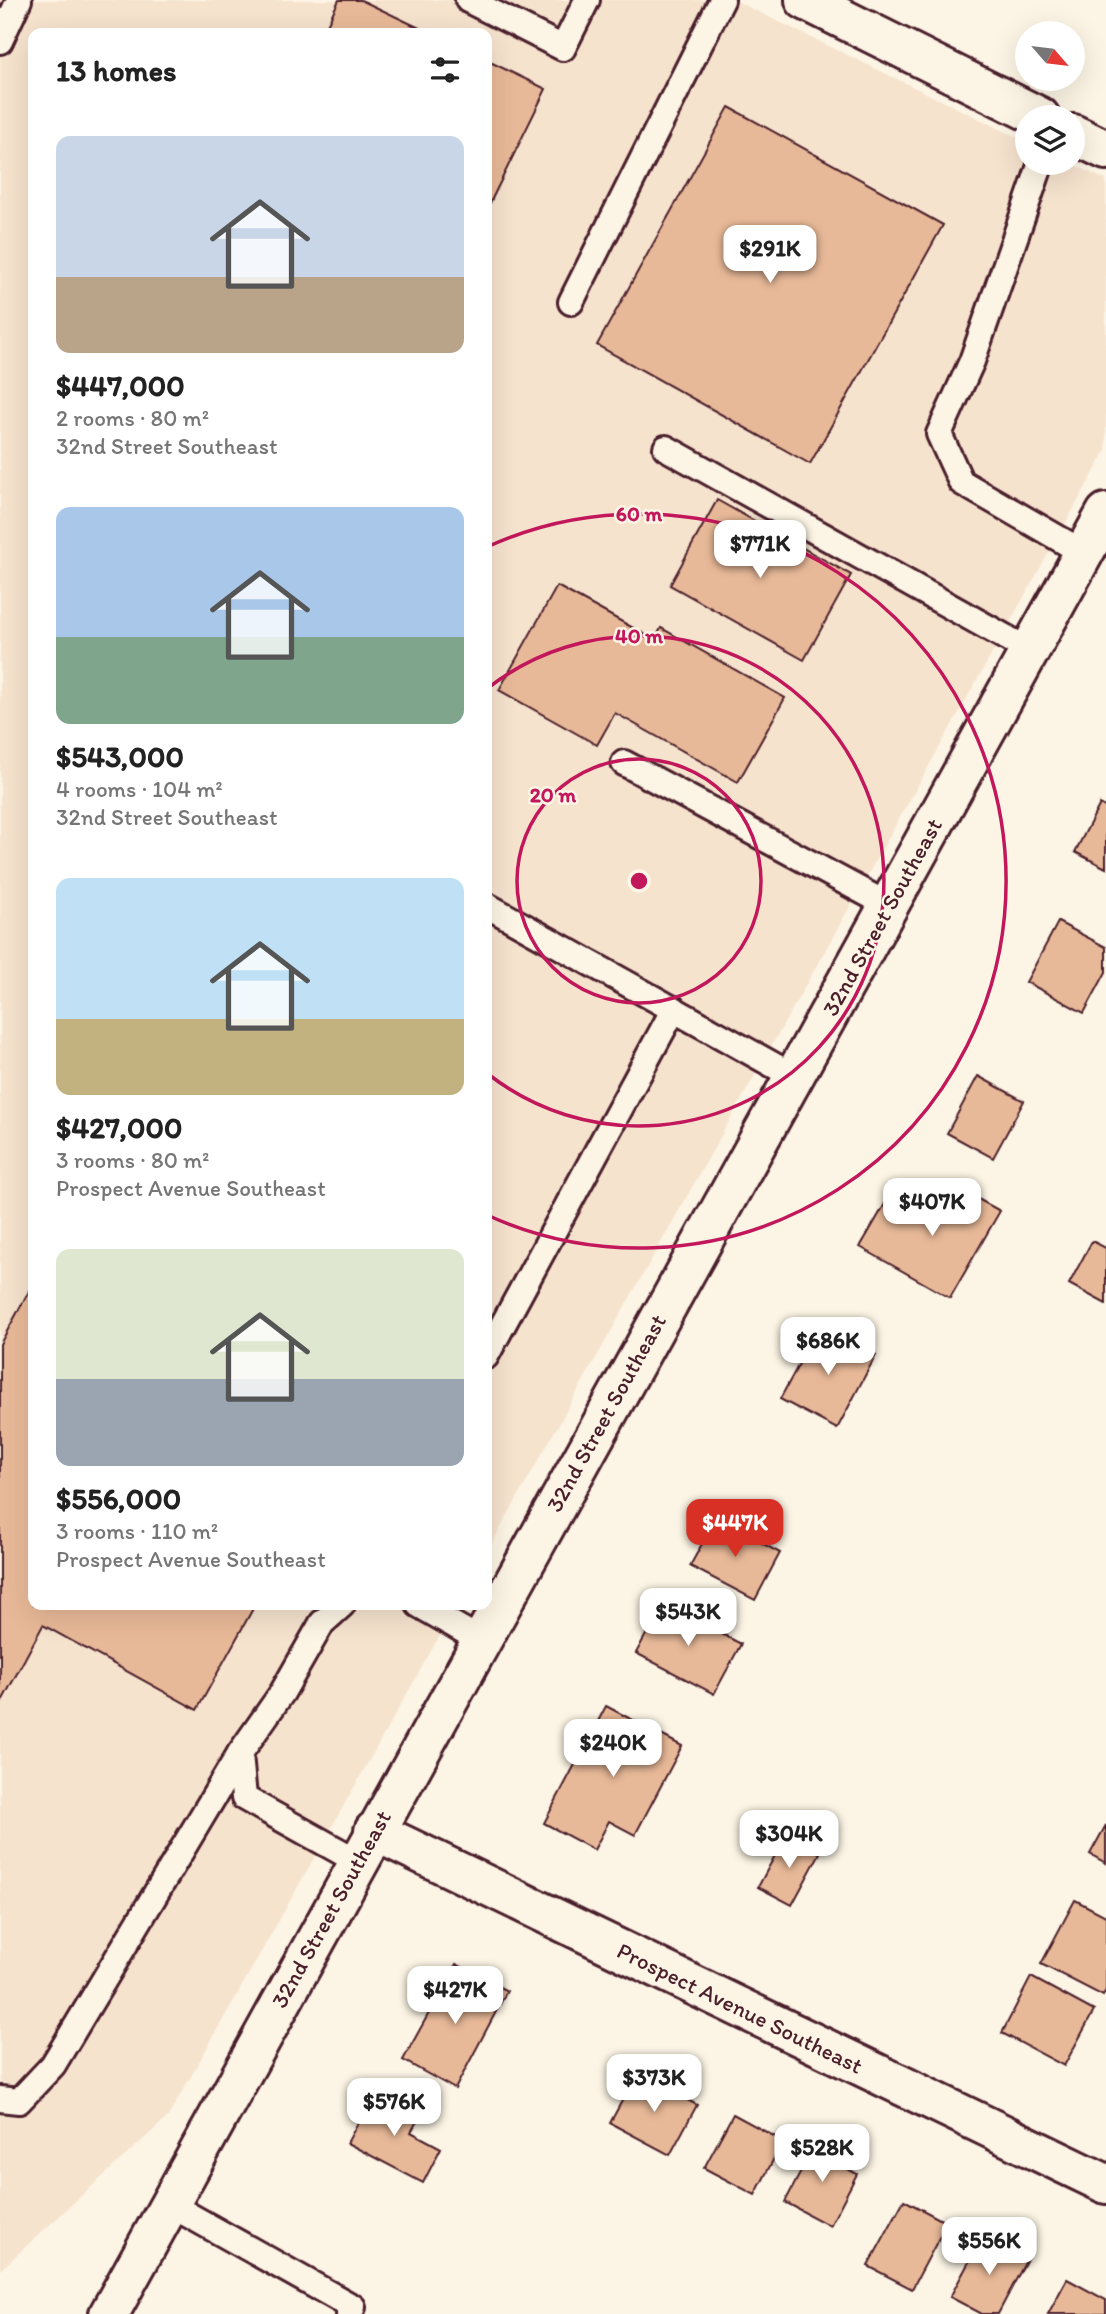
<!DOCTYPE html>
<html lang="en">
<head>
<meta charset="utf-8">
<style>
	body { margin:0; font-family:Itim,sans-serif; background:#f6f6f6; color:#222; height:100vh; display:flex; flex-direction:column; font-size:26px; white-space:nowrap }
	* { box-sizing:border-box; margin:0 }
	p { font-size:23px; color:#767676 }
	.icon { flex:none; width:38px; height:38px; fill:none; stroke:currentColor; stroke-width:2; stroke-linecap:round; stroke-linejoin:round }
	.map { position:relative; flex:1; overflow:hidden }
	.side { position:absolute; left:28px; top:28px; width:464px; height:1582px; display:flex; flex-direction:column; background:#fff; border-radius:14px; box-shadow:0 7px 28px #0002 }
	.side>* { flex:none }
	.needle { width:46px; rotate:118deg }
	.controls { position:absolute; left:1015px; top:21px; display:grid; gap:14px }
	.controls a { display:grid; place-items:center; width:70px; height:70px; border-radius:50%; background:#fff; box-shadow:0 7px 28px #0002; font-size:35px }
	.price { position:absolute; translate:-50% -60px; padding:0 16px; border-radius:14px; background:#fff; color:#222; font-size:23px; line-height:46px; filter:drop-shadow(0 2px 4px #0008) }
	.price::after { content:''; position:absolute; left:50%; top:42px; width:21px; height:16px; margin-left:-10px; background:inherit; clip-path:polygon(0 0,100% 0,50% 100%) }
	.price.current { background:#d93025; color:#fff }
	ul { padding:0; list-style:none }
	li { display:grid; align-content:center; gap:14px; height:371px; padding:0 28px }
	li span { display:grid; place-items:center; height:217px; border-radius:14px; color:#555 }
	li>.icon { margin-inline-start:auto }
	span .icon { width:126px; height:126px; fill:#fffc; stroke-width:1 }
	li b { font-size:30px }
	h2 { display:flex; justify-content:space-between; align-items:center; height:84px; padding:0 28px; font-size:30px }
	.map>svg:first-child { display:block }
</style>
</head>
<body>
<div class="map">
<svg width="1106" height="2314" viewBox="0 0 1106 2314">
	<rect width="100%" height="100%" fill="#fcf5e5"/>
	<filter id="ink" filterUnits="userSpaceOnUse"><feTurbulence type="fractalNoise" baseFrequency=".0143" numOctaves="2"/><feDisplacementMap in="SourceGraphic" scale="14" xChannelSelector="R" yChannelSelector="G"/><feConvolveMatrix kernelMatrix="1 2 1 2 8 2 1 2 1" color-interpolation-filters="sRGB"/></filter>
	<g filter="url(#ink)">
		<polygon fill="#f6e3ce" points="0,0 734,0 1027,142 1027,163 1070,163 1106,180 1106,451 487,1552 486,33 33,33 33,1605 457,1605 168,2117 0,2270"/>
		<g fill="#e8b998" stroke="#4a1f2b" stroke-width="2">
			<polygon points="339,0 361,0 430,33 323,33"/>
			<polygon points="486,60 546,89 486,211"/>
			<polygon points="729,107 943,225 810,464 597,345"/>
			<polygon points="717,500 851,575 804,660 670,585"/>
			<polygon points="557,586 655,640 661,628 785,698 738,782 615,713 597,745 499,690"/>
			<polygon points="1100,804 1106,808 1106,868 1075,852"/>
			<polygon points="1058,922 1106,947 1106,972 1084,1013 1026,982"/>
			<polygon points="978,1076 1024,1101 993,1158 947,1133"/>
			<polygon points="947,1182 1000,1211 950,1298 860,1247 889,1197 927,1218"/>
			<polygon points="1092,1241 1106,1248 1106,1304 1069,1284"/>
			<polygon points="33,1284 33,1605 255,1605 197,1710 43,1625 0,1705 0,1344"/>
			<polygon points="820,1325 876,1355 837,1429 780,1399"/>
			<polygon points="716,1518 780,1553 755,1600 690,1566"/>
			<polygon points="663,1603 741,1644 714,1694 636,1653"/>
			<polygon points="606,1706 682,1746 635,1835 609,1821 594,1850 544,1823"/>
			<polygon points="1106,1825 1106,1863 1090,1854"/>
			<polygon points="786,1835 820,1853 792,1905 758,1887"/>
			<polygon points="1075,1900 1106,1916 1106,1990 1103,1996 1041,1964"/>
			<polygon points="456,1964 507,1991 455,2089 403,2060"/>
			<polygon points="1031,1977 1094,2011 1064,2066 1002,2033"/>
			<polygon points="637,2073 697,2105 670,2155 610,2123"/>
			<polygon points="375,2091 420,2116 411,2132 441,2148 423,2183 347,2143"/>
			<polygon points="733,2114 783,2141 755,2195 704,2168"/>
			<polygon points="818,2139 843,2152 837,2163 857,2174 830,2226 785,2202"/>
			<polygon points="904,2200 947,2223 912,2289 868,2266"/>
			<polygon points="984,2234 1028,2257 998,2314 982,2314 950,2297"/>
			<polygon points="1067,2279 1106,2300 1106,2314 1048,2314"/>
		</g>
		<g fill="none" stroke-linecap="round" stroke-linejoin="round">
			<defs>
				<g id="service">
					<polyline points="468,0 563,48 587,0"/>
					<polyline points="0,41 19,0"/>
					<polyline points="1041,163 972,361 939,434 961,482 1084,553"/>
					<polyline points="571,302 722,0"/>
					<polyline points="666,448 1030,651"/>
					<polyline points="624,763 888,905"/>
					<polyline points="486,905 793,1076"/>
					<polyline points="486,1356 674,1009"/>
					<polyline points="342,1605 322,1623 282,1693 240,1753 244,1798 357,1861"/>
					<polyline points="419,1605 480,1640"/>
					<polyline points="0,2099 19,2101 53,2065 240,1753"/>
					<polyline points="169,2204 353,2307 349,2314"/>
				</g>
				<polyline id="minor" points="374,1831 1106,2184"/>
				<g id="tertiary">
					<polyline points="805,0 1040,117"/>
					<polyline points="1073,134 1106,150"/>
					<polyline points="109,2314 1106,513"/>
				</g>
			</defs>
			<use href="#service" stroke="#4a1f2b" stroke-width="30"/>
			<use href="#minor" stroke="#4a1f2b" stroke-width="44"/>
			<use href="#tertiary" stroke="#4a1f2b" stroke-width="44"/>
			<use href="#service" stroke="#fcf5e5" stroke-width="24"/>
			<use href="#minor" stroke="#fcf5e5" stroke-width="38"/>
			<use href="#tertiary" stroke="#fcf5e5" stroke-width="38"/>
		</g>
	</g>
	<g fill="none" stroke="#c2185b" stroke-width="3.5">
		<circle cx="639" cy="881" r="122"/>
		<path d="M488 688A245 245 0 1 1 488 1074"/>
		<path d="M487 547A367 367 0 1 1 487 1215"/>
	</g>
	<g text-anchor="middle" stroke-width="5" stroke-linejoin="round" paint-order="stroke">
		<g font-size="23" fill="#4a1f2b" stroke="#fcf5e5">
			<text transform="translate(882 917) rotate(-61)" y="8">32nd Street Southeast</text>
			<text transform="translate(606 1413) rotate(-61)" y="8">32nd Street Southeast</text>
			<text transform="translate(331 1909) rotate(-61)" y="8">32nd Street Southeast</text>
			<text transform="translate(740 2008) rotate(26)" y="8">Prospect Avenue Southeast</text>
		</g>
	</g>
	<circle cx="639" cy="881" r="10" fill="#c2185b" stroke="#fcf5e5" stroke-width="3.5"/>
	<g font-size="21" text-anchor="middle" font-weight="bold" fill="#c2185b" stroke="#fcf5e5" stroke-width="5" stroke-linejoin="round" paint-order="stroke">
		<text x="639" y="521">60 m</text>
		<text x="639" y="643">40 m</text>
		<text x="553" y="802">20 m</text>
	</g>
</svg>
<div class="controls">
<a><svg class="needle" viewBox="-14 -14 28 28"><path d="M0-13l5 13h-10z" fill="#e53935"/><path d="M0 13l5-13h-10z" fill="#767676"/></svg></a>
<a><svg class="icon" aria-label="layers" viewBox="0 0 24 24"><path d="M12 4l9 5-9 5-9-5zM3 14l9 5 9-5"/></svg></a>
</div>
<b class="price" style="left:770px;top:285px">$291K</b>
<b class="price" style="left:760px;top:580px">$771K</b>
<b class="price" style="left:932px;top:1238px">$407K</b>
<b class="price" style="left:828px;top:1377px">$686K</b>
<b class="price current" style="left:735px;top:1559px">$447K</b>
<b class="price" style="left:688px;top:1648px">$543K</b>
<b class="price" style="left:613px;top:1779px">$240K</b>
<b class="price" style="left:789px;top:1870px">$304K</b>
<b class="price" style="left:455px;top:2026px">$427K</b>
<b class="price" style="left:654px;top:2114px">$373K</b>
<b class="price" style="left:394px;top:2138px">$576K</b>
<b class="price" style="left:822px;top:2184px">$528K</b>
<b class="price" style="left:989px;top:2277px">$556K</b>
<section class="side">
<h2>13 homes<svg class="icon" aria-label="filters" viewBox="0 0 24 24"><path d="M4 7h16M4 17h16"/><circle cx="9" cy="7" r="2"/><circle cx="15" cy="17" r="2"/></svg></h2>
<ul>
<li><span style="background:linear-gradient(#c9d6e8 65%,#b9a48a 0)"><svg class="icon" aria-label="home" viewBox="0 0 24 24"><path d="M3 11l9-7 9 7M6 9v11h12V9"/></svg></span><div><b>$447,000</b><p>2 rooms · 80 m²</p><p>32nd Street Southeast</p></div></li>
<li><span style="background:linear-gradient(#a9c7e8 60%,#7fa58c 0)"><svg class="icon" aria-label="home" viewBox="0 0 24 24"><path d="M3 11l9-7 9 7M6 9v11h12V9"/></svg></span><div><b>$543,000</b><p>4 rooms · 104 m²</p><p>32nd Street Southeast</p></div></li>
<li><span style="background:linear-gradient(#bfe0f5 65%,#c2b280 0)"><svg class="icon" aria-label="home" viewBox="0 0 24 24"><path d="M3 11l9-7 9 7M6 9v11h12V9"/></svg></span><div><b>$427,000</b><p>3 rooms · 80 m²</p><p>Prospect Avenue Southeast</p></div></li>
<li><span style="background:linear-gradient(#dfe7d0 60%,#9aa5b1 0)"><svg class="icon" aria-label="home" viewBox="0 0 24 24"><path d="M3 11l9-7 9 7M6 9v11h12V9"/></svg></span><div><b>$556,000</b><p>3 rooms · 110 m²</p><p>Prospect Avenue Southeast</p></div></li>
</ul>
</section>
</div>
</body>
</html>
